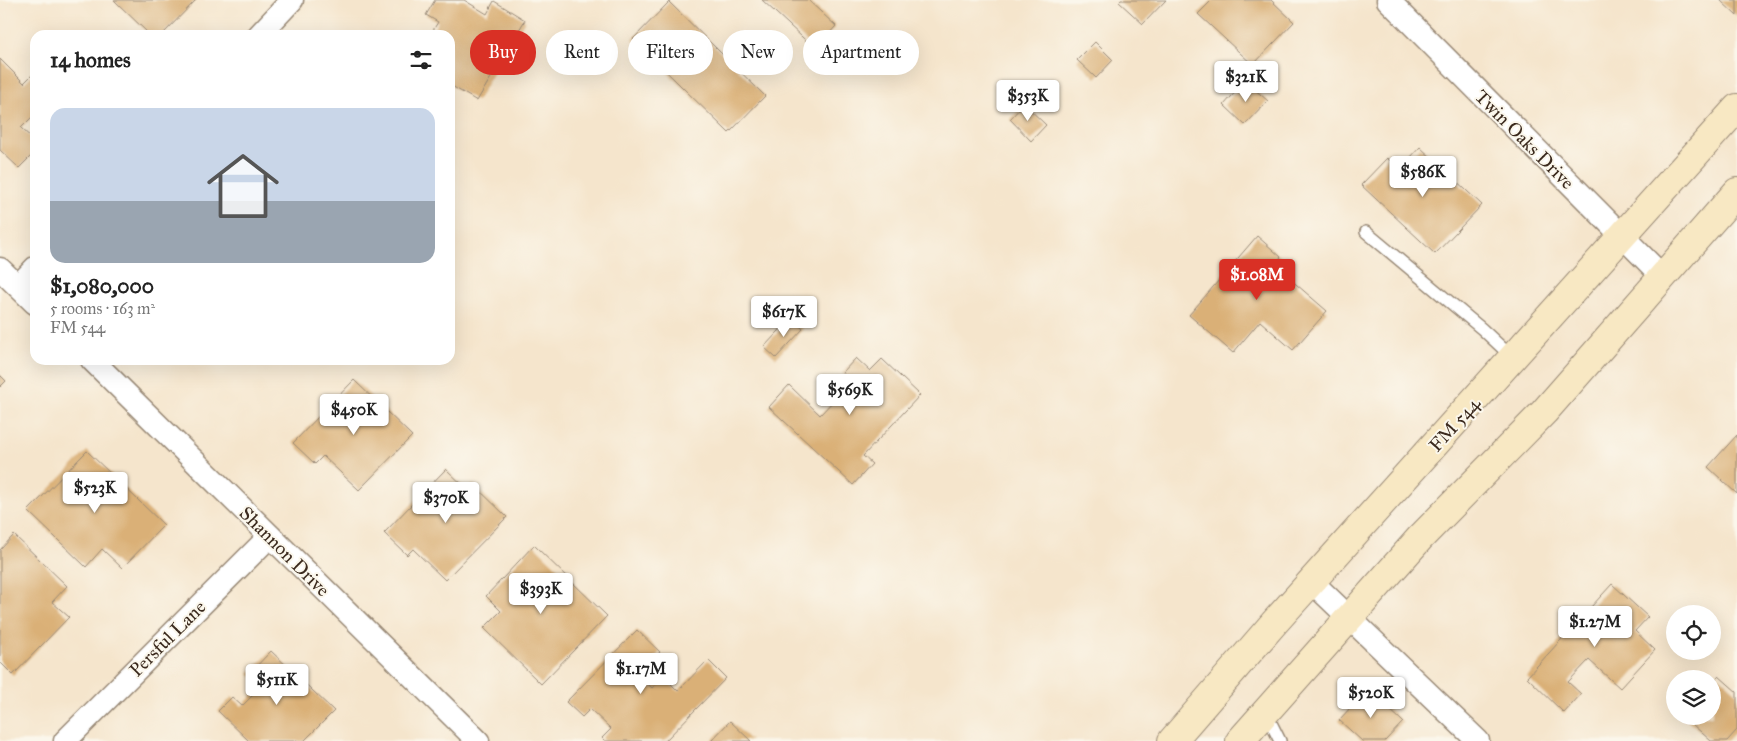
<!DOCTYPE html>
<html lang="en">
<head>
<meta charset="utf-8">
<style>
	body { margin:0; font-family:"IM FELL Great Primer",serif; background:#f2f2f2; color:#222; height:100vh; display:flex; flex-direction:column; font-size:19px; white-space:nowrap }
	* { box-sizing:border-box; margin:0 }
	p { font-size:16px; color:#767676 }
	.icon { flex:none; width:28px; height:28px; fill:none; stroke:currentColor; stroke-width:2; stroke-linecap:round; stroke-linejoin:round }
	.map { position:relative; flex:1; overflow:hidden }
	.details { position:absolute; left:30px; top:30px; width:425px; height:335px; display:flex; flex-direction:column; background:#fff; border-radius:15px; box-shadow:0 5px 20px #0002 }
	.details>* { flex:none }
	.banner { position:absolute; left:470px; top:30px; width:475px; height:45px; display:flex; gap:10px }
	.fabs { position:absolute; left:1666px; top:605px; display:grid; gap:10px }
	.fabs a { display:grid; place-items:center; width:55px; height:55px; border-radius:50%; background:#fff; box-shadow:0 5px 20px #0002; font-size:25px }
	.price { position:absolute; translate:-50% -42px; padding:0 11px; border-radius:5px; background:#fff; color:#222; font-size:16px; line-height:32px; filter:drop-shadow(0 1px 2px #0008) }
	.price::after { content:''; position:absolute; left:50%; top:30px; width:15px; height:11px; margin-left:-8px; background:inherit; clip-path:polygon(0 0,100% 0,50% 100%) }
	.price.selected { background:#d93025; color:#fff }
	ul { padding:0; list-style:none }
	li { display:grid; align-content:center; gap:10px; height:265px; padding:0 20px }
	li+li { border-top:1px solid #e0e0e0 }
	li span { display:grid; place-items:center; height:155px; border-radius:15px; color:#555 }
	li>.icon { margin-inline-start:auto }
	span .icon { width:90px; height:90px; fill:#fffc; stroke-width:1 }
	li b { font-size:21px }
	h2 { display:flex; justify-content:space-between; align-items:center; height:60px; padding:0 20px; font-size:21px }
	.tag { padding:0 18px; border-radius:22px; background:#fff; box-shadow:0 5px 20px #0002; font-size:18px; line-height:45px }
	.tag.selected { background:#d93025; color:#fff }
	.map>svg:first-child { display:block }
</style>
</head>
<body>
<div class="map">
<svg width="1737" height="741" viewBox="0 0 1737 741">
	<rect width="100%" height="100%" fill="#fbf7ec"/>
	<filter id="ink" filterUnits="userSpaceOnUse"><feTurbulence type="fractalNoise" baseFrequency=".02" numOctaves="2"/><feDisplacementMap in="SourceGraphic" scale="10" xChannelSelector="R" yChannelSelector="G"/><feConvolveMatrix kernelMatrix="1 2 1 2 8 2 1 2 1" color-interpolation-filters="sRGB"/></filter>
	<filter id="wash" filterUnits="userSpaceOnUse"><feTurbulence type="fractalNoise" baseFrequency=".0096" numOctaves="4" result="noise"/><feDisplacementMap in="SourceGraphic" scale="20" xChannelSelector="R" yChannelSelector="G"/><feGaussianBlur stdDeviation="1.12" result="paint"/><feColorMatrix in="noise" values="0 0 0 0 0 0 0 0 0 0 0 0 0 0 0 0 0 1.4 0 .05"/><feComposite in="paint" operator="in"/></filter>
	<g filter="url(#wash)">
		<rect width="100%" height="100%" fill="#f5e5cc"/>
		<g id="blocks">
			<g fill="#dab077">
				<polygon points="114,0 196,0 162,35 150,35"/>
				<polygon points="435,0 464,0 487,14 494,1 525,20 477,101 450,85 450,35 430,35 438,22 426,15"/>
				<polygon points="762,0 808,0 836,26 815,49"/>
				<polygon points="1121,0 1166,0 1143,24 1119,2"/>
				<polygon points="1212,0 1271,0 1294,22 1253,65 1198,14"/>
				<polygon points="1720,0 1737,0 1737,16"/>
				<polygon points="669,2 765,96 729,133 633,39"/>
				<polygon points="1095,42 1113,60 1096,78 1077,60"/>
				<polygon points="0,59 24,83 33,74 35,76 35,114 21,128 35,141 35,152 19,168 0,150"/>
				<polygon points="1245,81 1268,101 1245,125 1224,105"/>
				<polygon points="1024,104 1046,125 1031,141 1010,119"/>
				<polygon points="1420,147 1482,205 1435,254 1361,185 1387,158 1399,170"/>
				<polygon points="1257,236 1281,257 1274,265 1327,311 1293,350 1260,321 1233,353 1189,315"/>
				<polygon points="791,318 803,329 776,358 764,347"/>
				<polygon points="856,358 870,371 882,359 920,395 863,456 872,464 853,485 769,407 789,385 820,415 851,382 842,373"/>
				<polygon points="0,375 6,381 0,387"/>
				<polygon points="354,380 412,436 359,490 323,456 315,464 293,443"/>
				<polygon points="1737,435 1737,494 1708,467"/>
				<polygon points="87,451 164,525 122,568 102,549 86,567 28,511"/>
				<polygon points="446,469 468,490 473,484 507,517 445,580 413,549 407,555 384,533"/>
				<polygon points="14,535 67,586 52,602 69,617 13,675 0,662 0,550"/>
				<polygon points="534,545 607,616 541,684 484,628 501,611 486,596"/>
				<polygon points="1612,584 1648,617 1635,631 1655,650 1620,688 1589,660 1568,682 1581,694 1564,713 1527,677"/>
				<polygon points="637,630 660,652 638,675 652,688 664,677 678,691 708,660 726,678 665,741 605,741 602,738 611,729 590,709 582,717 566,702"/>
				<polygon points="271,651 334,711 304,741 249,741 218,711 232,697 242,706 262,686 249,674"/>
				<polygon points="1719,676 1737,692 1737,730 1727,741 1711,741 1683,716 1712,716 1712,683"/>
				<polygon points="1368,689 1403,722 1385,741 1362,741 1339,720"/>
				<polygon points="730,721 751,741 711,741"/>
			</g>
		</g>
	</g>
	<g filter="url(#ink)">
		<use href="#blocks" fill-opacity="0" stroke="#988875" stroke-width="1"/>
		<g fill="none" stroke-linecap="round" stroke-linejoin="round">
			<defs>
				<g id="service">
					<polyline points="1366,232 1482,329 1513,358"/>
					<polyline points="1266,713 1280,741"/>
				</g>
				<g id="minor">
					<polyline points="1388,0 1663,277"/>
					<polyline points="259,35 292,0"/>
					<polyline points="0,269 35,303"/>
					<polyline points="18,286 35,268"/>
					<polyline points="92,360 478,741"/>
					<polyline points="1312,582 1478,741"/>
					<polyline points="65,741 270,536"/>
				</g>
				<g id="secondary">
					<polyline points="1172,741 1274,623 1737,108"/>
					<polyline points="1240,741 1420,538 1544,412 1737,192"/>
				</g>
			</defs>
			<use href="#service" stroke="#988875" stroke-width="14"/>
			<use href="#minor" stroke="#988875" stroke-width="25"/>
			<use href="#secondary" stroke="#988875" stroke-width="30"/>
			<use href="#service" stroke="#fff" stroke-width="11"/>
			<use href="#minor" stroke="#fff" stroke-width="22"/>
			<use href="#secondary" stroke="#f8e8c3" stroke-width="28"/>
		</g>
	</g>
	<g text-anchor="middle" stroke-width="4" stroke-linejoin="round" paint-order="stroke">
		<g font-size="19" fill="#3b2a1e" stroke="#fbf7ec">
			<text transform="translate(1525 139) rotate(45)" y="7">Twin Oaks Drive</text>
			<text transform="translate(1454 424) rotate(-48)" y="7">FM 544</text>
			<text transform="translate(285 551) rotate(45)" y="7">Shannon Drive</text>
			<text transform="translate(167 638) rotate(-45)" y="7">Persful Lane</text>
		</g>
	</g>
</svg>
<div class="fabs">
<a><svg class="icon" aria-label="locate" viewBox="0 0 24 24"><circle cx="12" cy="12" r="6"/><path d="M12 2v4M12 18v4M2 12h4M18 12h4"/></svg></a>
<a><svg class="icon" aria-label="layers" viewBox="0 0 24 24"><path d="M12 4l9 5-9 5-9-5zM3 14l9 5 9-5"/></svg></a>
</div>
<b class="price" style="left:1246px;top:103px">$321K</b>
<b class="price" style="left:1028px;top:122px">$353K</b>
<b class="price" style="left:1423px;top:198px">$586K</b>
<b class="price selected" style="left:1257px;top:301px">$1.08M</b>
<b class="price" style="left:784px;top:338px">$617K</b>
<b class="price" style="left:850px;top:416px">$569K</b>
<b class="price" style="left:354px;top:436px">$450K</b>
<b class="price" style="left:95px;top:514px">$523K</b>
<b class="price" style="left:446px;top:524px">$370K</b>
<b class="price" style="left:541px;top:615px">$393K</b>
<b class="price" style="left:1595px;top:648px">$1.27M</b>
<b class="price" style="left:641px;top:695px">$1.17M</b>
<b class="price" style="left:277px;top:706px">$511K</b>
<b class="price" style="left:1371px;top:719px">$520K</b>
<div class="banner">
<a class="tag selected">Buy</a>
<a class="tag">Rent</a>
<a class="tag">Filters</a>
<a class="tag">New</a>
<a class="tag">Apartment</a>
</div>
<section class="details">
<h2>14 homes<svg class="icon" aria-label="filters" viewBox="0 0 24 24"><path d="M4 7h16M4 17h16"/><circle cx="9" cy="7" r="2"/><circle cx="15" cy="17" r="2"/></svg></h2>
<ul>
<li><span style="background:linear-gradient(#c9d6e8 60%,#9aa5b1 0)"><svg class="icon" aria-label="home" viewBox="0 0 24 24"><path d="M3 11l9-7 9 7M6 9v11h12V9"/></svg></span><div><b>$1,080,000</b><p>5 rooms · 163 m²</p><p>FM 544</p></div></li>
</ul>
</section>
</div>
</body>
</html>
